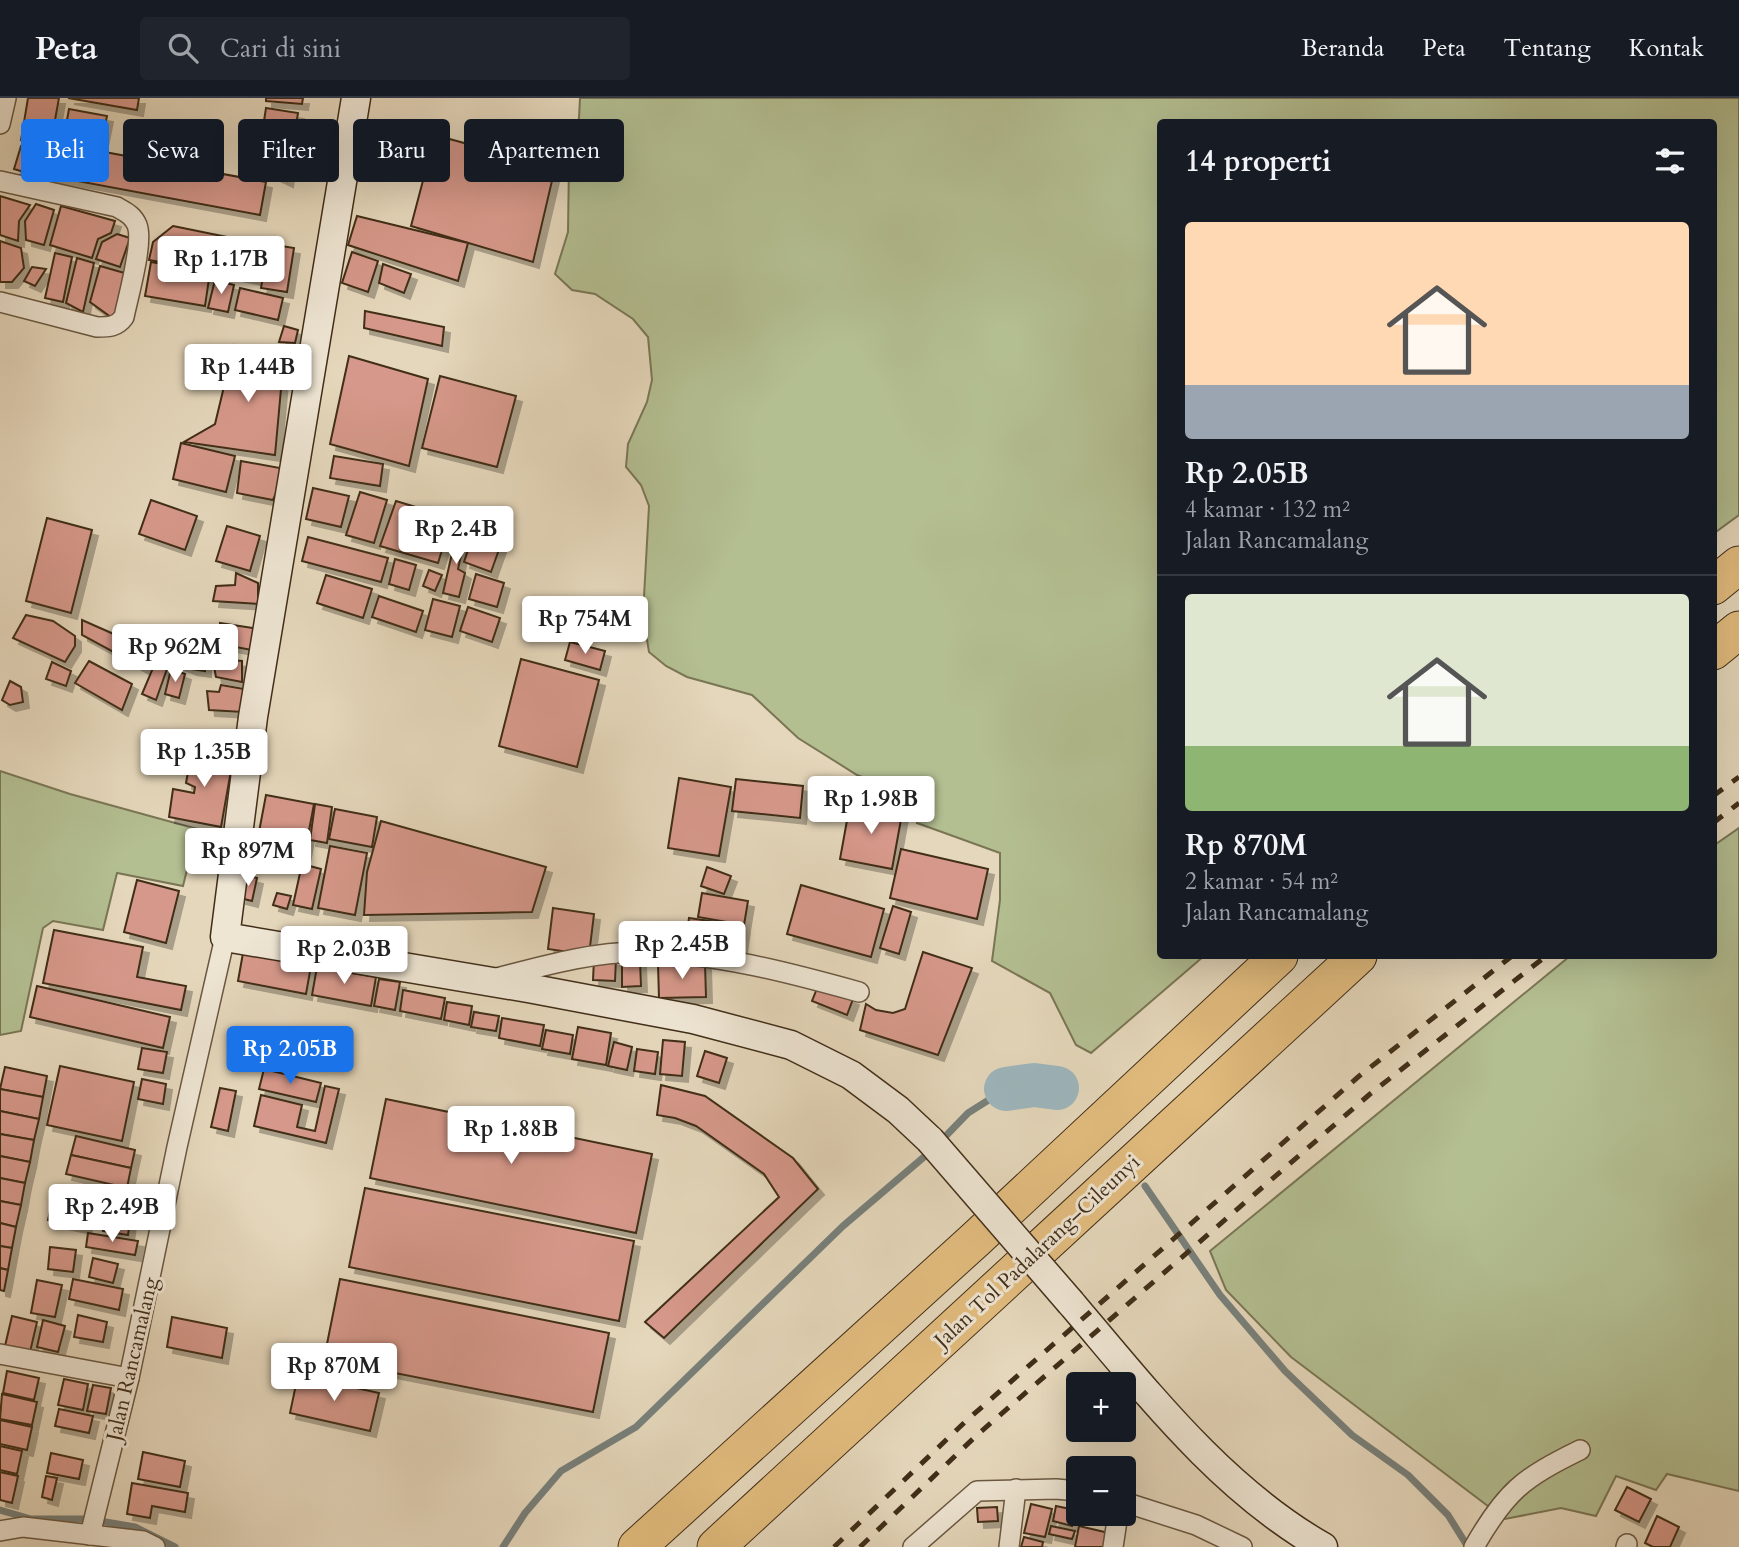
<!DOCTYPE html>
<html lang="id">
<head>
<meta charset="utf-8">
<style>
	body { margin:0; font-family:Cardo,serif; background:#20242c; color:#f1f3f6; height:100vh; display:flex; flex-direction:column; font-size:26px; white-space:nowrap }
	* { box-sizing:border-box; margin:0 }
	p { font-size:23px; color:#9ea1a6 }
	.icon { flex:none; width:38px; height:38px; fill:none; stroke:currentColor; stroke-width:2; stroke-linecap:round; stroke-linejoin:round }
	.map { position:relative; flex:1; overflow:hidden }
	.side { position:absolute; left:1157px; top:21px; width:560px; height:840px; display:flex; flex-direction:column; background:#171b24; border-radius:7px; box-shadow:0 7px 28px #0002 }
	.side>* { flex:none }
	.banner { position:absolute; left:21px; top:21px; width:665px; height:63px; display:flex; gap:14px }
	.tools { position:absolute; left:1066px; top:1274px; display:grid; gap:14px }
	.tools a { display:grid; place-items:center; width:70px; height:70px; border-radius:7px; background:#171b24; box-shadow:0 7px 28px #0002; font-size:35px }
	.price { position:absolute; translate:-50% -60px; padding:0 16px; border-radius:7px; background:#fff; color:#222; font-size:23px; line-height:46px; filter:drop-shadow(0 2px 4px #0008) }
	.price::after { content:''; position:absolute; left:50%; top:42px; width:21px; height:16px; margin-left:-10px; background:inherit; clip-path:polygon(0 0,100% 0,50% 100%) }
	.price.selected { background:#1a73e8; color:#fff }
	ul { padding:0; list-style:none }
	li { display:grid; align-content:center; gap:14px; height:371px; padding:0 28px }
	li+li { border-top:2px solid #363941 }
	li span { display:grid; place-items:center; height:217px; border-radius:7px; color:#555 }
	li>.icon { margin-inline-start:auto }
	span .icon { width:126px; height:126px; fill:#fffc; stroke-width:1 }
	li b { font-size:30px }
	h2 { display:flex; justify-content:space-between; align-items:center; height:84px; padding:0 28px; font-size:30px }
	.pill { padding:0 24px; border-radius:7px; background:#171b24; box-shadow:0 7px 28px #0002; font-size:24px; line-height:63px }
	.pill.selected { background:#1a73e8; color:#fff }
	header { display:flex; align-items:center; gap:42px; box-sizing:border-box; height:98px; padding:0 35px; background:#171b24; border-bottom:2px solid #363941 }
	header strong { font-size:33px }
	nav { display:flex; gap:38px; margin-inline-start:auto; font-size:24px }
	.search { width:490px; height:63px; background:#20242c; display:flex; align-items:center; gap:18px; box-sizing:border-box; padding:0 24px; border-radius:7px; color:#9ea1a6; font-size:26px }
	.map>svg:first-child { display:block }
</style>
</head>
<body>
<header>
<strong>Peta</strong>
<div class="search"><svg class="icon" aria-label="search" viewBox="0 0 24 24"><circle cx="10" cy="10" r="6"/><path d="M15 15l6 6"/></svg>Cari di sini</div>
<nav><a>Beranda</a><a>Peta</a><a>Tentang</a><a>Kontak</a></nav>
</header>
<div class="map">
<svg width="1739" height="1449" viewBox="0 0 1739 1449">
	<defs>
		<filter id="shadow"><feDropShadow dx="6" dy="6" stdDeviation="0" flood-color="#0004"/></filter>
	</defs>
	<rect width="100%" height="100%" fill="#e5d7bb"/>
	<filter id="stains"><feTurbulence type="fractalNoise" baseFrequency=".00286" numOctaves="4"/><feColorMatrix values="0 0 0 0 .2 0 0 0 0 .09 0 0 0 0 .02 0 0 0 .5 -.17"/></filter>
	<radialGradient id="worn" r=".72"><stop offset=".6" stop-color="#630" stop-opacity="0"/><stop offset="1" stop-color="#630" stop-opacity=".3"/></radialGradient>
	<g fill="#b3be91" stroke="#7a7655" stroke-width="2">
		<polygon points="580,0 1739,0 1739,417 1713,436 1713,24 1160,24 1160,858 1204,858 1091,955 1076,947 1050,895 992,863 1000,802 1000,755 917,725 922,692 879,685 857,677 798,640 752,597 687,579 666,568 649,554 643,517 649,408 641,387 626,369 628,346 647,304 652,282 648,239 633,221 595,196 572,192 555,176 568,134 569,62 579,20"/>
		<polygon points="0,673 70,696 197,731 183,788 117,775 103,832 53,823 43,830 21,933 0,937"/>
		<polygon points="1739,730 1739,1393 1667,1376 1656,1392 1616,1378 1596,1418 1561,1410 1505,1421 1291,1259 1226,1192 1210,1153 1570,858 1713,858 1713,748"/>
	</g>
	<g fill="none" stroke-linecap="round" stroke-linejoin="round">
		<g stroke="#78807b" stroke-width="7">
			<polyline points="939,1045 968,1015 1006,991"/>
			<polyline points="1145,1088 1220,1197 1285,1273 1352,1337 1408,1377 1448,1417 1468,1449"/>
			<polyline points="0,1412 31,1421 88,1421 135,1429 175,1449"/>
			<polyline points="503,1449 525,1415 561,1373 636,1329 843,1128 931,1053"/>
		</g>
		<polyline stroke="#9db6bd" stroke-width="44" points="1006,991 1034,987 1057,990"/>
	</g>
	<g fill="#d6988a" stroke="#412e19" stroke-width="2" filter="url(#shadow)">
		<polygon points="28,0 59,0 51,44 21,42"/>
		<polygon points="68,0 139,0 137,12"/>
		<polygon points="266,0 303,0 302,6 266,3"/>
		<polygon points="266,10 298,15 287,83 257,69"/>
		<polygon points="69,11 107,18 100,52 63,44"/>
		<polygon points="435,37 555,70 533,164 411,128"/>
		<polygon points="51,44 266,84 260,117 45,77"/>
		<polygon points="21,48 40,54 34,77 14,71"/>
		<polygon points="0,98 30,107 19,123 18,143 0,137"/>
		<polygon points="36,106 54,112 44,147 26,142 25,123"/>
		<polygon points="61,108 115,123 111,135 98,141 92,160 50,147"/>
		<polygon points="357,118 468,145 458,183 348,147"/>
		<polygon points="173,128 237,141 230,177 149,162 153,144"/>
		<polygon points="117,136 130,140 120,169 96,161 102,144"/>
		<polygon points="244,141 267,147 260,182 236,177"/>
		<polygon points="0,143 21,150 24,170 12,184 0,184"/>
		<polygon points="269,146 294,150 287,194 261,190"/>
		<polygon points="352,154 378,163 368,194 342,185"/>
		<polygon points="55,155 72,159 63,204 45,200"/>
		<polygon points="77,160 94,165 83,214 66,205"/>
		<polygon points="151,164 210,174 205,208 145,198"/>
		<polygon points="383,166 411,176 404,195 379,185"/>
		<polygon points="100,168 128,176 115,222 90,204"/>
		<polygon points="32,169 46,171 35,188 24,183"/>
		<polygon points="215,182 234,187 228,214 208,210"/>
		<polygon points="240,190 283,200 278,222 235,212"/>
		<polygon points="365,213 444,229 442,248 364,230"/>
		<polygon points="284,228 298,232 295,245 279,244"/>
		<polygon points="234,247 284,258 275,357 184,344 215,326"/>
		<polygon points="349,258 428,281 409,368 330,346"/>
		<polygon points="440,278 516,298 497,369 422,350"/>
		<polygon points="181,345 235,358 226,394 173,381"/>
		<polygon points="334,358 383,366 380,388 330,380"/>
		<polygon points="241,363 280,370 280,386 273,402 237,395"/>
		<polygon points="313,390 349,398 341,429 306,421"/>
		<polygon points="360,394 387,402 374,445 346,437"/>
		<polygon points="151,402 197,418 185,452 139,436"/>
		<polygon points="396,403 452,420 438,465 380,448"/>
		<polygon points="47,420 92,432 71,515 26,503"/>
		<polygon points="227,428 260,438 250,473 216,463"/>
		<polygon points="458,429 467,431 458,471 465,475 459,499 443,495"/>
		<polygon points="474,434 502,443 491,474 464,464"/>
		<polygon points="308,439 388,460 381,484 302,463"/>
		<polygon points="395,461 416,467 409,492 389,486"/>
		<polygon points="429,472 442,477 435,493 423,488"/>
		<polygon points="236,475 258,485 258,506 213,503 216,488 235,487"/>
		<polygon points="476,476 504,485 497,509 469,501"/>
		<polygon points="326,477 372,491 363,520 317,505"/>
		<polygon points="379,498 423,513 416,534 372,519"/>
		<polygon points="433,501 460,508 452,539 425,532"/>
		<polygon points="468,509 500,520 492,544 460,533"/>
		<polygon points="26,517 53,523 75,538 75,548 65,564 13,540"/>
		<polygon points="82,522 152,553 151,570 143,570 82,537"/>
		<polygon points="220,525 260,531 258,553 219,546"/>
		<polygon points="158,536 205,556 205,573 191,571 158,558"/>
		<polygon points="570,544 605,553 600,572 565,562"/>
		<polygon points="158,558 167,571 156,602 142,596"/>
		<polygon points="215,561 242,563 242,584 216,579 214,569"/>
		<polygon points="521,561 599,582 577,669 499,648"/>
		<polygon points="89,563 132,586 122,612 75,585"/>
		<polygon points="52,564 71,573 66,588 46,581"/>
		<polygon points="171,571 185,576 179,600 165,596"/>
		<polygon points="10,583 21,589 23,604 10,607 2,602"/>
		<polygon points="221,587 244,591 243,614 209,612 207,593 219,594"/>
		<polygon points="193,647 233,661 221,729 169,719 173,691 194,695 195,689 186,685"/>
		<polygon points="679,680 731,689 719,758 668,750"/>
		<polygon points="736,681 803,688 800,720 732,713"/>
		<polygon points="266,697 314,706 303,764 255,755"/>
		<polygon points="315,706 332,709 327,745 310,742"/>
		<polygon points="850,706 902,716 892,771 840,761"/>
		<polygon points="335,711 377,719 372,749 329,741"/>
		<polygon points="381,723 546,769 532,814 364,817 367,774"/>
		<polygon points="330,748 367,755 355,817 318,810"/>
		<polygon points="901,751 988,771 977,821 890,800"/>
		<polygon points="302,766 321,771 312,811 293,807"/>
		<polygon points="707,769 731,778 724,796 701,788"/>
		<polygon points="245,777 257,780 252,803 240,800"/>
		<polygon points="137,782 179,793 166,845 124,834"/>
		<polygon points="801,787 884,811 871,859 787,836"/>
		<polygon points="277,795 291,798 287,811 273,807"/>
		<polygon points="702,795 748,803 744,827 698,819"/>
		<polygon points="893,808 911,814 899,856 880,850"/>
		<polygon points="553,810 594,816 589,857 548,851"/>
		<polygon points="689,820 744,828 741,849 686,842"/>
		<polygon points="54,832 143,849 137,879 186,888 181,912 43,885"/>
		<polygon points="923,854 972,870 938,957 860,932 866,906 876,912 893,915 905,911"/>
		<polygon points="243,855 311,868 306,896 238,883"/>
		<polygon points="594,861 616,862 615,883 593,882"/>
		<polygon points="622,862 640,863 641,888 622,889"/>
		<polygon points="705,865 706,899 659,900 658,866"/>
		<polygon points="317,869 376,879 371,908 312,897"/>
		<polygon points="379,881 400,884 395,912 374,908"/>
		<polygon points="37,888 170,919 163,950 30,919"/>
		<polygon points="818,888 853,901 847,917 812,903"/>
		<polygon points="403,892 445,900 441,921 400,913"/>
		<polygon points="447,904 472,908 469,927 444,922"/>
		<polygon points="474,914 499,918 496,933 471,929"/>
		<polygon points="502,920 544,927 540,948 499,940"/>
		<polygon points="578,929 611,935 606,967 572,961"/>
		<polygon points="546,932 573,937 570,956 542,951"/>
		<polygon points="663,942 685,944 682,978 660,976"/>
		<polygon points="614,944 632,949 627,972 608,968"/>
		<polygon points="142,950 167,954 163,975 138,971"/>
		<polygon points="637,951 658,954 655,976 634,973"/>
		<polygon points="705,953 727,960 719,985 697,978"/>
		<polygon points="60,968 134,984 122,1043 47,1027"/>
		<polygon points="5,969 47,978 43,999 0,991"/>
		<polygon points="264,971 321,985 316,1004 259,991"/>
		<polygon points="142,981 166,986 163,1006 138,1001"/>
		<polygon points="661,987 705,998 793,1060 818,1091 664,1240 645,1224 779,1099 764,1076 696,1028 675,1020 657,1017"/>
		<polygon points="325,988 339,991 326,1045 254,1028 261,997 302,1007 297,1029 315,1033"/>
		<polygon points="220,990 236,993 228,1033 211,1029"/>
		<polygon points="0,991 43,999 39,1021 0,1013"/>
		<polygon points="386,1001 652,1056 636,1135 370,1080"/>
		<polygon points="0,1013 39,1021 34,1042 0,1036"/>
		<polygon points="0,1036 34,1042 30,1064 0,1058"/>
		<polygon points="76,1038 135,1052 131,1070 71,1057"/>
		<polygon points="71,1057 131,1070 127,1090 66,1076"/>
		<polygon points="0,1058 30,1064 25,1085 0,1080"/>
		<polygon points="0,1080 25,1085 21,1107 0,1103"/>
		<polygon points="115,1089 147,1098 143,1115 111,1106"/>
		<polygon points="365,1090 634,1143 619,1223 349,1169"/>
		<polygon points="53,1100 90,1109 85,1130 48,1122"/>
		<polygon points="0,1103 21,1107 16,1129 0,1125"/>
		<polygon points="106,1112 131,1116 128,1137 103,1133"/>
		<polygon points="0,1125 16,1129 12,1150 0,1148"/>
		<polygon points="88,1135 138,1143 135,1157 86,1149"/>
		<polygon points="0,1148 12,1150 8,1172 0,1170"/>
		<polygon points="50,1149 76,1152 73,1174 48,1171"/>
		<polygon points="93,1160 118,1166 113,1185 89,1179"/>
		<polygon points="0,1170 8,1172 4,1193 0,1192"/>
		<polygon points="73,1181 123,1191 119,1212 69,1201"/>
		<polygon points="340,1181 609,1235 593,1314 324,1261"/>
		<polygon points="37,1182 62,1187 55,1219 31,1215"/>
		<polygon points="78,1217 107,1224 103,1244 74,1239"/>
		<polygon points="12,1218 37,1224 30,1254 5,1248"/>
		<polygon points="172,1219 227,1230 222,1260 167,1249"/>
		<polygon points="43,1222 65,1228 58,1254 37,1249"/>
		<polygon points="7,1273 39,1280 34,1302 3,1295"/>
		<polygon points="298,1277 379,1295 370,1333 290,1315"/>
		<polygon points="64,1281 88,1286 83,1312 58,1307"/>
		<polygon points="93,1287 111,1290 106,1316 87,1313"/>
		<polygon points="2,1296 37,1304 32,1327 0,1321"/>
		<polygon points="59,1311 93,1318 89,1335 55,1328"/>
		<polygon points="0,1322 32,1329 27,1352 0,1346"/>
		<polygon points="0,1348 22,1353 17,1376 0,1372"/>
		<polygon points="143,1354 185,1363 180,1389 138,1381"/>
		<polygon points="51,1355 83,1362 79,1381 47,1375"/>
		<polygon points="0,1374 18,1378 12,1405 0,1402"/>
		<polygon points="46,1378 57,1380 52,1402 42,1399"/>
		<polygon points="132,1385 188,1395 185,1414 152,1408 150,1420 127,1416"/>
		<polygon points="1627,1389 1651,1401 1639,1424 1615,1412"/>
		<polygon points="1031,1406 1052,1411 1045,1439 1024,1435"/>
		<polygon points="1056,1408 1075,1412 1072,1428 1053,1423"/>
		<polygon points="997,1409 998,1423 978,1424 977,1410"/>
		<polygon points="1657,1418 1679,1429 1670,1449 1653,1449 1645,1445"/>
		<polygon points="1051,1428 1075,1433 1072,1441 1049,1436"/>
		<polygon points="1079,1428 1109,1435 1106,1449 1075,1449"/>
		<polygon points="1024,1439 1043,1444 1042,1449 1021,1449"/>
	</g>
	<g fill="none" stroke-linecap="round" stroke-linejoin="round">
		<defs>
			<g id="street">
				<polyline points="0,26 6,0"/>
				<path d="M 0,83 L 117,109 C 125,114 133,117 137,127 C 144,144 128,199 124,219 C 117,229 109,229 97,229 L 0,204"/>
				<path d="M 493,881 C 540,869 590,854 639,854 C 715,855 787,874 859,894"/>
				<polyline points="0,1256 129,1280"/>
				<polyline points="1124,1404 1196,1427 1242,1449"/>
				<polyline points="0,1433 23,1429 143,1443 155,1449"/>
				<polyline points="90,1437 129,1280 177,1049 225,839"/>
				<polyline points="913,1449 977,1393 1056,1391 1078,1393"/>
				<polyline points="1009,1449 1016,1391"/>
				<polyline points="1113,1449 1118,1416"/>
				<path d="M 1474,1449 C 1506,1393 1523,1380 1580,1352"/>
				<polyline points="1626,1449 1627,1446"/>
			</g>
			<g id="secondary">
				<polyline points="356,0 253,619 225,839 528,890 693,921 791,947 851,977 898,1012 930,1042"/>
				<path d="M 1071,1205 C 1147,1294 1220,1390 1323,1449"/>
			</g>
			<g id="highway">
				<polyline points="1713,488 1739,467"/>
				<polyline points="1713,553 1739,532"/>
				<polyline points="637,1449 976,1141 1279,858"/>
				<polyline points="716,1449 1358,858"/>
			</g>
		</defs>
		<use href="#street" stroke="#6a5842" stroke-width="22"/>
		<use href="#secondary" stroke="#412e19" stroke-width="31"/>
		<use href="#highway" stroke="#412e19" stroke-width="39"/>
		<use href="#street" stroke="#eee5d3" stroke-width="19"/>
		<use href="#secondary" stroke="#eee5d3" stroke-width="28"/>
		<use href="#highway" stroke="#e2bc7e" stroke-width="37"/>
		<g stroke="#412e19" stroke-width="5" stroke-dasharray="12 12" stroke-linecap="butt">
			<polyline points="1713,698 1739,679"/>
			<polyline points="1713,725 1739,705"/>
			<polyline points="834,1449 966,1323 1358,979 1512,858"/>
			<polyline points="860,1449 977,1337 1370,996 1546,858"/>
		</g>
		<defs>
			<polyline id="secondary-bridge" points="930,1042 1071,1205"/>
		</defs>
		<use href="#secondary-bridge" stroke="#412e19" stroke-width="31" stroke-linecap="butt"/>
		<use href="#secondary-bridge" stroke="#eee5d3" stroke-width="28"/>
	</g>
	<g text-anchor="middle" stroke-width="6" stroke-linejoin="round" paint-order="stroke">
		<g font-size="21" fill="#412e19" stroke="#eee5d3">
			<text transform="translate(1037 1153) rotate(-43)" y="7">Jalan Tol Padalarang–Cileunyi</text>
			<text transform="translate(132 1261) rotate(-77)" y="7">Jalan Rancamalang</text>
		</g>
	</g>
	<rect width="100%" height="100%" filter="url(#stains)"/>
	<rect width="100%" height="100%" fill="url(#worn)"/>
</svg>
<div class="tools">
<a>+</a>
<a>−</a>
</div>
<b class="price" style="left:221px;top:198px">Rp 1.17B</b>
<b class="price" style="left:248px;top:306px">Rp 1.44B</b>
<b class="price" style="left:456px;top:468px">Rp 2.4B</b>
<b class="price" style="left:585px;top:558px">Rp 754M</b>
<b class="price" style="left:175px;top:586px">Rp 962M</b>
<b class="price" style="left:204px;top:691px">Rp 1.35B</b>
<b class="price" style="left:871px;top:738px">Rp 1.98B</b>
<b class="price" style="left:248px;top:790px">Rp 897M</b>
<b class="price" style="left:682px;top:883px">Rp 2.45B</b>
<b class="price" style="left:344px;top:888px">Rp 2.03B</b>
<b class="price selected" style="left:290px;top:988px">Rp 2.05B</b>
<b class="price" style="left:511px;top:1068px">Rp 1.88B</b>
<b class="price" style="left:112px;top:1146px">Rp 2.49B</b>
<b class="price" style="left:334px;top:1305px">Rp 870M</b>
<div class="banner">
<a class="pill selected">Beli</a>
<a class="pill">Sewa</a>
<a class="pill">Filter</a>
<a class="pill">Baru</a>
<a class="pill">Apartemen</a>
</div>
<section class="side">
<h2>14 properti<svg class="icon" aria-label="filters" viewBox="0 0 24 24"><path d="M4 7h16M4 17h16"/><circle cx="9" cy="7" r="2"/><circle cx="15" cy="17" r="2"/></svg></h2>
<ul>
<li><span style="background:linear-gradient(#ffd9b3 75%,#9aa5b1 0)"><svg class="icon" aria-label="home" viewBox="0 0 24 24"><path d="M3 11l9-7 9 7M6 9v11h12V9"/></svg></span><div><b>Rp 2.05B</b><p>4 kamar · 132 m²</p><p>Jalan Rancamalang</p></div></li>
<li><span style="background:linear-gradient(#dfe7d0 70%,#8fb573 0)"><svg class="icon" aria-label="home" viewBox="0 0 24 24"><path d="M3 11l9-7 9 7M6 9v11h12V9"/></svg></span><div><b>Rp 870M</b><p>2 kamar · 54 m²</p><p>Jalan Rancamalang</p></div></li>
</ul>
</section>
</div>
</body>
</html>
